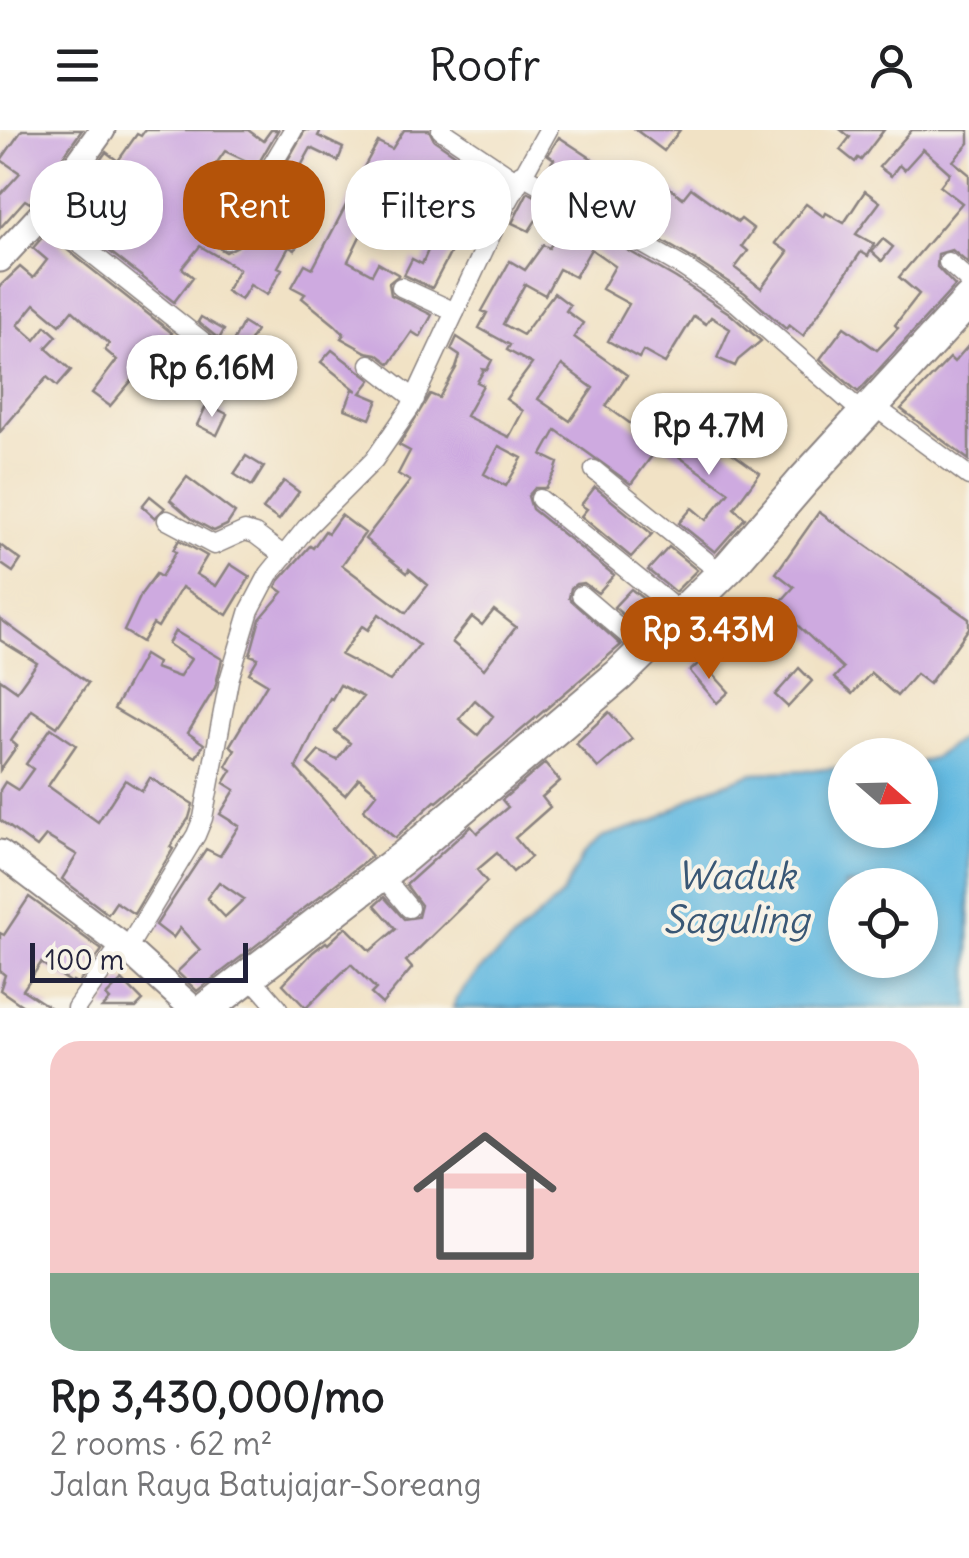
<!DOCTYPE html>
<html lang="en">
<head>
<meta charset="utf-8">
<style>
	body { margin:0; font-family:Delius,sans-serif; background:#f2f2f2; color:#202124; height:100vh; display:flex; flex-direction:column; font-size:38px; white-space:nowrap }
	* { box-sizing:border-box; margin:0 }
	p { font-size:32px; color:#757577 }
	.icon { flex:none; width:55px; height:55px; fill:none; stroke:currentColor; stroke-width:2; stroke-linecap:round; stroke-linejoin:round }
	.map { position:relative; height:878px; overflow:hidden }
	.panel { display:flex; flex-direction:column; background:#fff; flex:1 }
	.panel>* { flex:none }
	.hud { position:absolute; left:30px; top:30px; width:910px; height:90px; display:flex; gap:20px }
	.needle { width:65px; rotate:110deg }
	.controls { position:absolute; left:828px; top:608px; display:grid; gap:20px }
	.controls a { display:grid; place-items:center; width:110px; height:110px; border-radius:50%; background:#fff; box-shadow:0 5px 15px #0003; font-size:50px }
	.scale { position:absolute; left:30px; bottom:25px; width:218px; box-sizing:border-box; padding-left:10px; border:5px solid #22223b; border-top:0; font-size:28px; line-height:35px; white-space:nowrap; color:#22223b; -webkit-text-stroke:8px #f7f3e8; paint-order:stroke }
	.price { position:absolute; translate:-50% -85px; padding:0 22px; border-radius:35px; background:#fff; color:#222; font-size:32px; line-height:65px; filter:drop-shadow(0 2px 5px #0008) }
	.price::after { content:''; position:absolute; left:50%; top:60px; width:30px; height:22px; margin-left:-15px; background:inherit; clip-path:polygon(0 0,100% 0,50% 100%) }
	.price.on { background:#b45309; color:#fff }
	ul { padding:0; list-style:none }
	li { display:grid; align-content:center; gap:20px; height:530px; padding:0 50px }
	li+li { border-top:2px solid #e0e0e0 }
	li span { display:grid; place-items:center; height:310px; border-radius:30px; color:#555 }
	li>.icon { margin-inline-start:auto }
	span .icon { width:180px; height:180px; fill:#fffc; stroke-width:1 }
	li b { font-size:42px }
	.pill { padding:0 35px; border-radius:40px; background:#fff; box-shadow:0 5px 15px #0003; font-size:35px; line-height:90px }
	.pill.on { background:#b45309; color:#fff }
	header { display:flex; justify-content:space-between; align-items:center; height:130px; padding:0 50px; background:#fff; font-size:45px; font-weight:600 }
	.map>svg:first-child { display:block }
</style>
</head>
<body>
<header><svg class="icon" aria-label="menu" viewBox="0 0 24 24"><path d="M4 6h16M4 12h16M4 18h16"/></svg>Roofr<svg class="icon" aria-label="person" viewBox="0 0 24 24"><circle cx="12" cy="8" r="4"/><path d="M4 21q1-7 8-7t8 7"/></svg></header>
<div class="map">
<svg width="969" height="878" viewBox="0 0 969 878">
	<rect width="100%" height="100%" fill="#f7f3e8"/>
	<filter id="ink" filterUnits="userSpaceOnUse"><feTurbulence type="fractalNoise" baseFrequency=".01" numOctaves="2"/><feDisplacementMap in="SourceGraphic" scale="20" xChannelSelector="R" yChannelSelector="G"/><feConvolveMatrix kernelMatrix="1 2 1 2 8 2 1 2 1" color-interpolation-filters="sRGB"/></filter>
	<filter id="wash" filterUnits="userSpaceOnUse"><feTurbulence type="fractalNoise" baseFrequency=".0048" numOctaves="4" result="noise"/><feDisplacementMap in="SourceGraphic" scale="40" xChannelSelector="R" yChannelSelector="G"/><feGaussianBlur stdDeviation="2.25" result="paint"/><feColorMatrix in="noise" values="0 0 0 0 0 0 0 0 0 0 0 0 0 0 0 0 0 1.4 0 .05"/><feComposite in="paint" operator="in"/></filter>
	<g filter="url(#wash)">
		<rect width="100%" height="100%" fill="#f1e2c5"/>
		<path fill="#63b9e0" stroke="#426e8e" stroke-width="2.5" fill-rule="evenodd" d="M 969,603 L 969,878 L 453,878 L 456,869 L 478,842 L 562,765 L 584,724 L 602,707 L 653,691 L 704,661 L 753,643 L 845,638 L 845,700 L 920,700 L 920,632 L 933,628 ZM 845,755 L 920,755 L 920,830 L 845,830 Z"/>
		<g id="blocks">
			<g fill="#ceaae0" fill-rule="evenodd">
				<polygon points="22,0 82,0 30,73 25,70 0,98 0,65 20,43 1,30"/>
				<path d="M 145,0 L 248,0 L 263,11 L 271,0 L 278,0 L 257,36 L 225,21 L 211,41 L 243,60 L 215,109 L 217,117 L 226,122 L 238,116 L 305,0 L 321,0 L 318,6 L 343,18 L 338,31 L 311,18 L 295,47 L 315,59 L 300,84 L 312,92 L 295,120 L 289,117 L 278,137 L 282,139 L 267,165 L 250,155 L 241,170 L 226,161 L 239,139 L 200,116 L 182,138 L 193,147 L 174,172 L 62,84 L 66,79 L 71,83 L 79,72 L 94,51 L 88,47 L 106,22 L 118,31 L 137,4 L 141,6 ZM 134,40 L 152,54 L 135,77 L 118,63 Z"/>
				<polygon points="404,0 429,0 434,10 479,41 473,50 478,53 469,67 441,50 430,67 426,65 419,78 415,76 402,97 406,99 399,115 363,100 348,131 372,144 378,133 399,145 389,153 391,165 432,185 420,207 412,202 390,234 377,224 366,222 341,208 344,204 335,195 302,168 305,164 292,157 305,134 313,138 354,60 377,71 389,51 364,37 378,12 392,19"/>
				<polygon points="636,0 680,0 664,21"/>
				<polygon points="841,0 884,0 861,30 858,28 855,32 840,20 850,7"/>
				<polygon points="912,0 969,0 969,13 953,31 969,44 969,134 952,120 938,124 937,137 955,156 858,262 820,229 844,197 877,220 898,198 895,195 919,164 899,147 962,73 940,56 950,43 923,19 904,40 899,35 891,46 879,37"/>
				<polygon points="559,7 635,57 647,41 683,68 691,58 738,92 741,89 754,99 742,116 748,121 735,138 761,158 788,122 775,113 806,74 824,87 826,83 844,93 865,61 880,72 856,104 874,114 868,126 861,122 803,206 789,195 786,199 745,163 690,127 544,43 554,29 548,25"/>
				<polygon points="528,62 547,73 529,101 512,93"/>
				<polygon points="470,68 482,76 472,93 459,85"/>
				<path d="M 549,75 L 676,148 L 729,183 L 761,211 L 738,230 L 735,236 L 717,228 L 730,199 L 711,187 L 706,194 L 694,186 L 665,233 L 643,221 L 639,228 L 608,211 L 629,174 L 602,159 L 615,136 L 591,119 L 575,147 L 559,139 L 545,165 L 525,154 L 503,194 L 523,205 L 554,163 L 570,175 L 566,181 L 583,193 L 574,207 L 627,245 L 606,276 L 660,315 L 631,354 L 556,300 L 542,325 L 558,333 L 555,342 L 546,358 L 535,358 L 528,366 L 532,379 L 614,445 L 598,463 L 584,453 L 576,454 L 571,458 L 569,468 L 621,515 L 437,672 L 435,671 L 395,708 L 363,680 L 377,663 L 359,648 L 345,665 L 308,634 L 319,621 L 337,630 L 350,613 L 335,601 L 363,567 L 340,555 L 332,569 L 330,568 L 296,638 L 372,726 L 197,861 L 177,842 L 200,820 L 180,798 L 173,808 L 156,795 L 206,719 L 220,726 L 239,696 L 220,684 L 235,660 L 224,653 L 232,640 L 226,636 L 235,620 L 230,615 L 267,554 L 249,543 L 258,528 L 250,525 L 260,489 L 283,462 L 276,457 L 279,451 L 310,416 L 313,418 L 325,401 L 328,403 L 341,385 L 365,403 L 342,435 L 406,483 L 428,455 L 409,439 L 407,443 L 365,409 L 410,351 L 398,344 L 410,321 L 399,315 L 430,264 L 439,268 L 456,238 L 460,226 L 451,220 L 457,207 L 492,230 L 487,240 L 481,239 L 484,240 L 477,252 L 483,255 L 466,286 L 509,307 L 523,281 L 506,269 L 532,234 L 507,220 L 510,215 L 479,198 L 487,183 L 482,181 L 510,131 L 525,140 L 543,115 L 549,118 L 567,93 L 547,79 ZM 562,235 L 593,258 L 570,291 L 538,269 ZM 499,316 L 522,328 L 506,356 L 484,344 ZM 494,480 L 516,497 L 484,539 L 452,512 L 472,487 L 482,495 ZM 379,484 L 419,515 L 390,551 L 341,525 L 362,496 L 368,500 ZM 475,570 L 493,586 L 478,605 L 459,589 ZM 219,752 L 244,769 L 225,787 L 207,768 Z"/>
				<polygon points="46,103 172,203 110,276 92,263 117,230 105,220 109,214 72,180 60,195 35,174 18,195 35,210 46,196 57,206 46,218 71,240 57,256 47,247 0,302 0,156 20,137 33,148 47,130 33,118"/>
				<polygon points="433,109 453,118 432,158 404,145 412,129 422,134"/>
				<polygon points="883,109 893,117 882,131 872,122"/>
				<polygon points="201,187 224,200 219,209 198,192"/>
				<polygon points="243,193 256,201 245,219 233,212"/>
				<polygon points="969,215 969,330 901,279 950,228 954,232"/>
				<polygon points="332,220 371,250 361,263 378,270 370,289 345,279 353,259 357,261 321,232"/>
				<polygon points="207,274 227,284 217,305 197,295"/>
				<polygon points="673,281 760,343 734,378 745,388 715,422 679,393 692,378 706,390 729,362 654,309"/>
				<polygon points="246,326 264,337 252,356 234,344"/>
				<polygon points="187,347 235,383 227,395 214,401 192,389 170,370"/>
				<polygon points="284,351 299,362 279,390 263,379"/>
				<polygon points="595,357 652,404 631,427 581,386 587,379 581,375"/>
				<polygon points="150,366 165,378 155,388 142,376"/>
				<polygon points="819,382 969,489 969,498 929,554 916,544 897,566 871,543 852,564 834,548 843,538 777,476 794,457 776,443"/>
				<polygon points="179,410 207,426 196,444 216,456 230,434 250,447 227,485 182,457 158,497 153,494 142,512 124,501 142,463 156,444 161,447 176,422 173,420"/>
				<polygon points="0,415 21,430 13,442 0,433"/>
				<polygon points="669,417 697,440 675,462 648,440"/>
				<polygon points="631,459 657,480 638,498 614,477"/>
				<polygon points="737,484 757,503 743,518 723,499"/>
				<polygon points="0,489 88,553 57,597 32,580 11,611 17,616 0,640 0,549 17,561 37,533 0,510"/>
				<polygon points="175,501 222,529 215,558 188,603 204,614 196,627 114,579 144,525 157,533 155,538 179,547 191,529 168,514"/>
				<polygon points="701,531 729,562 717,573 690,541"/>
				<polygon points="799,538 812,551 788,577 775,565"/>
				<polygon points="609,582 632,609 598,638 576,613"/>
				<polygon points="51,598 76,615 48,656 98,692 125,650 142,661 150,648 193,674 189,688 170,717 173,719 134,784 116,772 108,784 62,749 77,725 46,706 37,717 0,690 0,660 5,652 18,660 33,639 26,634"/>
				<polygon points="545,633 560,651 542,667 550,677 515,708 531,727 513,742 497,723 477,740 487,752 406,831 412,838 382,874 371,864 376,859 351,834 306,878 283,854 313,822 326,812 328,814 346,797 370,821 396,799 375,775 384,767 404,789 418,787 421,775 406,755 471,696 477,703 508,677 502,670"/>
				<polygon points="29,767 102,820 78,854 73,851 72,853 41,833 23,860 51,878 26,878 0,860 5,845 0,841 0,803 4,805"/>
				<polygon points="122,850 143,871 136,878 102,878 110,870 106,866"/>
			</g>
		</g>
	</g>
	<g filter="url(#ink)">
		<use href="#blocks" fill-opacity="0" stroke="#8a8280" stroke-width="2.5"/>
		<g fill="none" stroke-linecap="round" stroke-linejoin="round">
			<defs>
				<g id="street">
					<polyline points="441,0 517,51"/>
					<polyline points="521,44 683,137 737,173 865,285"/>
					<polyline points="42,84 210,217"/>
					<polyline points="227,110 293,0"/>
					<polyline points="948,132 969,151"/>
					<polyline points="401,157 455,182"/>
					<polyline points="370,234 415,269"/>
					<polyline points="874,276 969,346"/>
					<polyline points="594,340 722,444"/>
					<polyline points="540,369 682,484"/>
					<polyline points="167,390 214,415 245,401 255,404 284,426"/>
					<polyline points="581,465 644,519"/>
					<polyline points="381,744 409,778"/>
					<polyline points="127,819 196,705 203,688 229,550 250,480 269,444 307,397 374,330 410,278 498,90 548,0"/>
					<polyline points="249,845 278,878"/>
					<polyline points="76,878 121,815"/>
				</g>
				<g id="secondary">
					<polyline points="0,129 42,84 102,0"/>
					<polyline points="0,723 127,819 192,878"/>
				</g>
				<polyline id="highway" points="207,878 405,726 619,545 730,436 804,350 969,170"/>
			</defs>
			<use href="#street" stroke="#8a8280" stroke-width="21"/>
			<use href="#secondary" stroke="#8a8280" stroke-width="29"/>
			<use href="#highway" stroke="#8a8280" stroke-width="36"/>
			<use href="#street" stroke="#fff" stroke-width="18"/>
			<use href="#secondary" stroke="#fff" stroke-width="25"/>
			<use href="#highway" stroke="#fff" stroke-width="32"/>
		</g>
	</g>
	<g text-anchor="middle" stroke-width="8" stroke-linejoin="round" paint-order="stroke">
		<g font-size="38" font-style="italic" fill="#395775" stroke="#f7f3e8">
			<text x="736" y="759">Waduk<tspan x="736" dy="44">Saguling</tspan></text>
		</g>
	</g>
</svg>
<div class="controls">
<a><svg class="needle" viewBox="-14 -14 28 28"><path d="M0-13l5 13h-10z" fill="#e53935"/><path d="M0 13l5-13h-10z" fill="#757577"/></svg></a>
<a><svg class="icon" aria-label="locate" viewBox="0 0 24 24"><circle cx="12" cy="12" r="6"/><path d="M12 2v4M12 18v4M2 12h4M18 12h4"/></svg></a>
</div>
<div class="scale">100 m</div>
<b class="price" style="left:212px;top:290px">Rp 6.16M</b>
<b class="price" style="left:709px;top:348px">Rp 4.7M</b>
<b class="price on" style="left:709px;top:552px">Rp 3.43M</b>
<div class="hud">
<a class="pill">Buy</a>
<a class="pill on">Rent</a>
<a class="pill">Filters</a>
<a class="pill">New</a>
</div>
</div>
<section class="panel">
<ul>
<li><span style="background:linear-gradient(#f6c9c9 75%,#7fa58c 0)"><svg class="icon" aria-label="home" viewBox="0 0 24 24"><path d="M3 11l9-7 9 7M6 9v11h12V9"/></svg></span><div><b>Rp 3,430,000/mo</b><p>2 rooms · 62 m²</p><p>Jalan Raya Batujajar-Soreang</p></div></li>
</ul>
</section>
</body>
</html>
